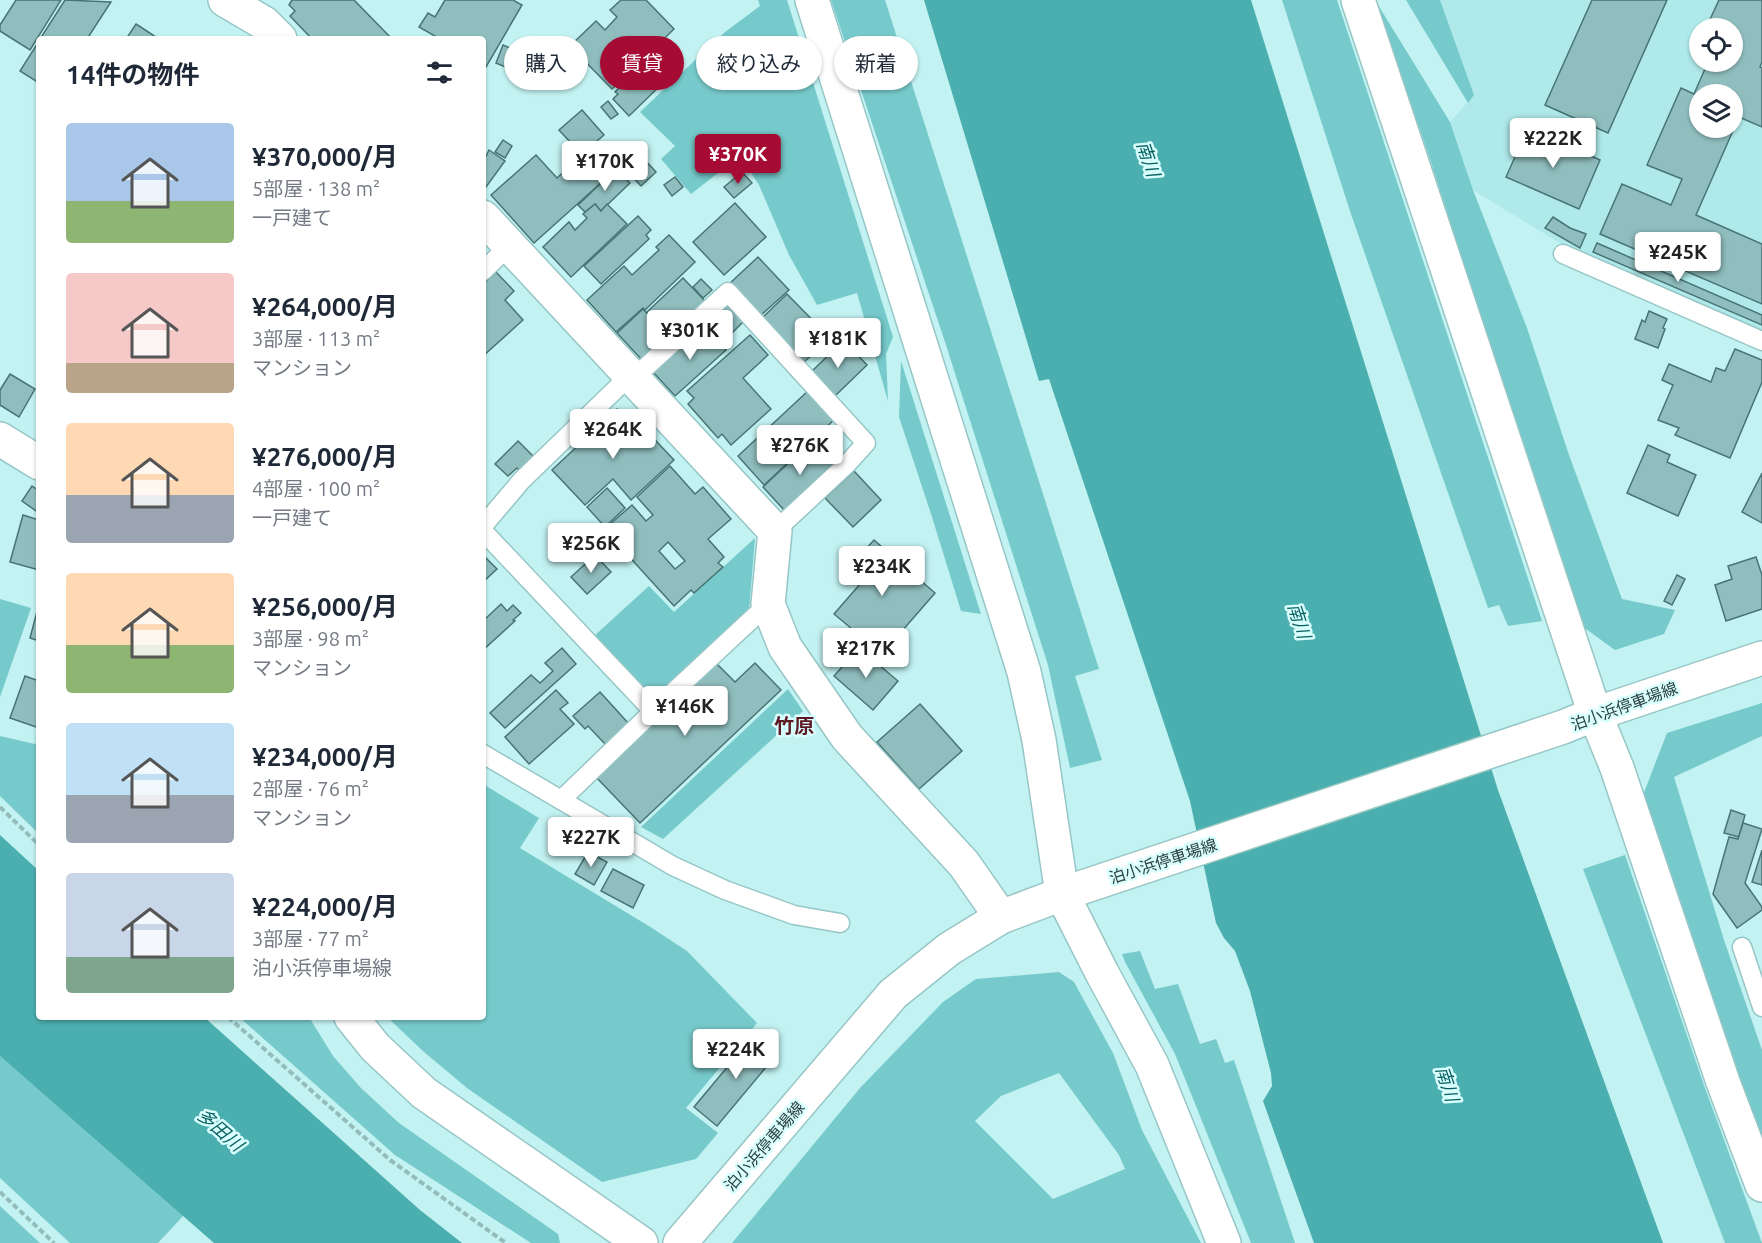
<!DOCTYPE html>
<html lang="ja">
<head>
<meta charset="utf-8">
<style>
	body { margin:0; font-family:Ubuntu,"Noto Sans JP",sans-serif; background:#f6f6f7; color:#1f2937; height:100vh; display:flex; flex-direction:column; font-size:22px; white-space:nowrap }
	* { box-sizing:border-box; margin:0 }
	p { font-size:20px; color:#747a83 }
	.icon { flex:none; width:33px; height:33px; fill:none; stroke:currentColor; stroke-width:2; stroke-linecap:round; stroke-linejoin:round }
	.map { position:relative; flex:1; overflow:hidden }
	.sheet { position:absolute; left:36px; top:36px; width:450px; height:984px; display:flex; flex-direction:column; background:#fff; border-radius:6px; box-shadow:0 2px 4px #0004 }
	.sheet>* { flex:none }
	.banner { position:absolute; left:504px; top:36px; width:570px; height:54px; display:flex; gap:12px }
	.tools { position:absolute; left:1689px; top:18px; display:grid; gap:12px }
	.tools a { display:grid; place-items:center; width:54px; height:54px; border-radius:50%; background:#fff; box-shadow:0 2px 4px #0004; font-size:30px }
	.price { position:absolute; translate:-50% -51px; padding:0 14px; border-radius:6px; background:#fff; color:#222; font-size:20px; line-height:39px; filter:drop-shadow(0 2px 3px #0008) }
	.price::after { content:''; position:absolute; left:50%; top:36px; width:18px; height:14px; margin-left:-9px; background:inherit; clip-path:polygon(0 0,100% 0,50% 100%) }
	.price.on { background:#a60b33; color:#fff }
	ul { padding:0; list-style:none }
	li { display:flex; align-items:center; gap:18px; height:150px; padding:0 30px }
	li span { display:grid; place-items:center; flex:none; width:168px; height:120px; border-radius:6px; color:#555 }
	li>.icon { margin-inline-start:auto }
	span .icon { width:72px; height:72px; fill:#fffc; stroke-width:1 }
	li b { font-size:26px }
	h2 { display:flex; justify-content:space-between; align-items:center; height:72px; padding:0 30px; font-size:26px }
	.tag { padding:0 21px; border-radius:27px; background:#fff; box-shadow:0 2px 4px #0004; font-size:21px; line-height:54px }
	.tag.on { background:#a60b33; color:#fff }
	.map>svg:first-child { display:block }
</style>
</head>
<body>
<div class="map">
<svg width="1762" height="1243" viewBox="0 0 1762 1243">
	<rect width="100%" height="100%" fill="#c3f2f2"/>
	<path fill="#afe9e9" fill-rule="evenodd" d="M 1440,0 L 1762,0 L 1762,332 L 1563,245 L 1473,190 L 1450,122 L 1474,95 ZM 1700,28 L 1732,28 L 1732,62 L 1700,62 ZM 1700,94 L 1732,94 L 1732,128 L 1700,128 Z"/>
	<g fill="#77cacb" fill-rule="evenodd">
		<polygon points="758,0 787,0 893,337 886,354 888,401 857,293 817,305 789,255 759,185 740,156 691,194 661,159 675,146 640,112 725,32 760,6"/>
		<polygon points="831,0 885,0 1099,669 1075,676 1102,760 1070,768 1048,665 945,342"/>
		<polygon points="1282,0 1337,0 1542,621 1508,626 1499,605 1488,608 1350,211"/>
		<polygon points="1375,0 1450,122 1473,190 1527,328 1569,455 1622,599 1675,610 1664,634 1615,650 1579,624 1430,159"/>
		<polygon points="1406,0 1440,0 1474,95 1468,103"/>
		<polygon points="901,361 981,614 961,611 932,517 899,417"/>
		<polygon points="755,538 749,611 658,695 644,692 593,637 649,586 674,612"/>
		<polygon points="0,599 31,608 0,697"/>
		<polygon points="788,689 803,711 663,839 641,827"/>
		<polygon points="1762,703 1762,736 1674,777 1724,940 1762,1050 1762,1146 1643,795 1667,733"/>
		<polygon points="0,736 39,745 39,834 0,796"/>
		<polygon points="483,784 539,818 520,848 652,928 687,951 757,1023 686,1108 718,1133 696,1159 602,1182 467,1088 424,1052 387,1017 483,1017"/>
		<polygon points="1625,855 1705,1088 1762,1243 1725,1243 1583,869"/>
		<polygon points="1140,951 1155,989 1178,984 1200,1044 1216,1039 1225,1063 1234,1060 1295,1243 1251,1243 1175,1054 1125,962 1122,954"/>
		<path d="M 1059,972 L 1074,982 L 1113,1053 L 1142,1130 L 1201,1243 L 732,1243 L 860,1088 L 943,1002 L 976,979 ZM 1059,1073 L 1119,1155 L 1125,1169 L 1053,1199 L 975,1121 L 1001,1096 Z"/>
		<polygon points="239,1017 309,1017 333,1056 361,1088 399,1123 558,1234 560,1243 531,1243 395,1155"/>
		<polygon points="0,1056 184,1215 158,1243 70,1243 0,1178"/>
		<polygon points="0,1206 40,1243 0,1243"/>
	</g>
	<g fill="#4baeaf">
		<polygon points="924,0 1251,0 1498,790 1663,1243 1314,1243 1263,1101 1272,1086 1271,1073 1250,991 1235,951 1224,938 1216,923 1190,801 1049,379 1039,381"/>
		<polygon points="0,835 39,871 39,1017 204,1017 420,1210 462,1243 214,1243 0,1056"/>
	</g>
	<g fill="#90bebf" stroke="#487475" stroke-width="1.5" fill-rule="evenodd">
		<polygon points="16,0 61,0 30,50 0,31 0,25"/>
		<polygon points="65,0 111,2 87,39 40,39"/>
		<polygon points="292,0 354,0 392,39 312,39 290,16 295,11 289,5"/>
		<polygon points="445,0 513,0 522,5 486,67 483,65 483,39 440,39 419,27 428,13 435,17"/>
		<polygon points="621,0 646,0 674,29 612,89 570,46 596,21 605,30 617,17 610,10"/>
		<polygon points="1592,0 1667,0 1608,133 1545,105"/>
		<path d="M 1719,0 L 1762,0 L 1762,62 L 1760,67 L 1762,68 L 1762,127 L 1739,117 L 1696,215 L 1762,244 L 1762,304 L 1600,234 L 1622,184 L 1671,205 L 1682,179 L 1647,165 L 1681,88 L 1694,94 L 1708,62 L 1732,62 L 1732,59 L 1736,61 L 1740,52 L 1732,48 L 1732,28 L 1706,28 ZM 1700,94 L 1732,94 L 1732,128 L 1700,128 Z"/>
		<polygon points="136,24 159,39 126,39"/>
		<polygon points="39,41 39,83 20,71"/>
		<polygon points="503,45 517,51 510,69 496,63"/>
		<polygon points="654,60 670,76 629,116 613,99 618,94 615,92 636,72 638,75"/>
		<polygon points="608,101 618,114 611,119 601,107"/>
		<polygon points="582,110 604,135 590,147 613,172 534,243 491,195 536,155 557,178 582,155 559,130"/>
		<polygon points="1528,128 1600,160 1579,209 1506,177"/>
		<polygon points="503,140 512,146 505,158 495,152"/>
		<polygon points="489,150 505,161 486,187 483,185 483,162"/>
		<polygon points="643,158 656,172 641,186 628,172"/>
		<polygon points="616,169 630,183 601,211 595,204 585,212 578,205"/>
		<polygon points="742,172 752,183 734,198 724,187"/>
		<polygon points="675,177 683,187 672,196 664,185"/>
		<polygon points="735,203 766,237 724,275 693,242"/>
		<polygon points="595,204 601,211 607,204 627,224 571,277 543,247 569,222 575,230 587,218 583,214"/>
		<polygon points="638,216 651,230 646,235 649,239 601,284 584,266"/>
		<polygon points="1553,217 1570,228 1586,234 1580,248 1545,228"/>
		<polygon points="669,235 695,262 645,310 643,308 616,332 587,300 624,266 632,275 659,250 656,247"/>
		<polygon points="1597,243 1762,315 1762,325 1593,252"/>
		<polygon points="758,257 789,290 759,317 728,285"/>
		<polygon points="496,272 514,291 505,300 523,320 483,356 483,284"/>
		<polygon points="683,278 705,301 668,335 647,312"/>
		<polygon points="701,279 712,290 703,298 693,287"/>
		<polygon points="787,294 830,338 803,363 761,319"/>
		<polygon points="729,303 745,320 729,336 726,333 720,339 706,324"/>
		<polygon points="643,309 667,335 641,359 617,333"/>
		<polygon points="1649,311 1667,319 1663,328 1665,329 1658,348 1635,339 1642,320 1645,322"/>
		<polygon points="704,326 726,350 675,396 653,372"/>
		<polygon points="750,335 768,355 743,378 771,409 731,445 722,434 718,438 688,404 694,398 687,391"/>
		<polygon points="841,343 850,351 852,349 867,365 834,397 810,373"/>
		<polygon points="1735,349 1762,360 1762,382 1730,458 1675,435 1679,428 1658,420 1673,385 1662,380 1669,364 1711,382 1716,368 1725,371"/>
		<polygon points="10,374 35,389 19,417 0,405 0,390"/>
		<polygon points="809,390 835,419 764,485 738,456"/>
		<polygon points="617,409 637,429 641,425 674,460 631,500 613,479 585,505 552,470"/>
		<polygon points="518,441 535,458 521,472 517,468 508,476 495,464"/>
		<polygon points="829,443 841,456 784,510 763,487 798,454 807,464"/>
		<polygon points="1648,445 1670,455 1667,462 1696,475 1678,516 1627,493"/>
		<path d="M 670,466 L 695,494 L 703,487 L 731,519 L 708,539 L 724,557 L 718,563 L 723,567 L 694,593 L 691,590 L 674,606 L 614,540 L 618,536 L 609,525 L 632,505 L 646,521 L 653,515 L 637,497 ZM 668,542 L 685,561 L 675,569 L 659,551 Z"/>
		<polygon points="854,471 881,500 853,527 825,498"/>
		<polygon points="1762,473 1762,523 1742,512"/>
		<polygon points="32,486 39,491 39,513 22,501"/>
		<polygon points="607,488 625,508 605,527 587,507"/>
		<polygon points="23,515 39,520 39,570 10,562"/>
		<polygon points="874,540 935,593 882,654 834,614 861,583 842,566 857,548 862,553"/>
		<polygon points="483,555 497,569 483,582"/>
		<polygon points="595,555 611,572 587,594 571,577"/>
		<polygon points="1756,557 1762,575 1762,609 1726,621 1715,585 1732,579 1728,566"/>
		<polygon points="1677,575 1685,579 1672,605 1664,601"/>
		<polygon points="39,604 39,641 30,638"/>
		<polygon points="501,604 507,611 513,605 521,613 513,620 515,621 483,650 483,621"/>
		<polygon points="562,648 576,664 505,728 490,713 531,675 540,683 553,671 545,663"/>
		<polygon points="859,648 898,681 873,710 834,676"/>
		<polygon points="715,662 735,682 755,663 781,690 640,823 595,776"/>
		<polygon points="25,676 39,681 39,728 10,718"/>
		<polygon points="556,690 568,703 560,709 574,724 529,764 505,737"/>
		<polygon points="600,692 629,724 606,745 588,726 585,729 573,716"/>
		<polygon points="920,704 962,751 919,789 877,742"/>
		<polygon points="1731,810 1745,815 1739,837 1724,833"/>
		<polygon points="1743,823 1762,829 1745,883 1762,907 1762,910 1737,928 1713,894 1729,837 1738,839"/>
		<polygon points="1762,850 1762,885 1752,882"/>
		<polygon points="588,852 607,862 594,885 575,874"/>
		<polygon points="613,869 644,885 633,908 601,891"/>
		<polygon points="754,1035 777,1054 717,1126 694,1107"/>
	</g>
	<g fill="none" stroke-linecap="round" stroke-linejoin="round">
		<defs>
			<g id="lane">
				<polyline points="1563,254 1762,341"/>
				<polyline points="483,271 510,245"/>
				<polyline points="483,526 522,480 618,387 647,366 728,292 866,443 847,464 775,531"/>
				<polyline points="483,531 654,712"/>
				<polyline points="483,754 673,866 725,890 794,915 840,923"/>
				<polyline points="561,800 668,697 768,604"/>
				<polyline points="1742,947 1762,1007"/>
			</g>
			<g id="street">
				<polyline points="225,0 264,23 280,39"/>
				<polyline points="1358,0 1595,714 1617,768 1723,1082 1762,1185"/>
				<polyline points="483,217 775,531 768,604 785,647 847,737 964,864 1001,917"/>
			</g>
			<g id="secondary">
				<polyline points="812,0 1024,672 1039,740 1062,894 1102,973 1152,1065 1224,1243"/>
				<polyline points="0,439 39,463"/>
				<polyline points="351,1017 375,1047 424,1093 641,1243"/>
				<polyline points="680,1243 893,994 949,949 1001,917 1062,894 1563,727 1595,714 1762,658"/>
			</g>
		</defs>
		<use href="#lane" stroke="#97c6c6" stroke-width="21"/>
		<use href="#street" stroke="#97c6c6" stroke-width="36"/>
		<use href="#secondary" stroke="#97c6c6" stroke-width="36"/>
		<g stroke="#95bcbc" stroke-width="4" stroke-dasharray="6 3" stroke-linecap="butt">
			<polyline points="0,807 39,845"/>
			<polyline points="228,1017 390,1160 506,1243"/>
			<polyline points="0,1192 54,1243"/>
		</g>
		<use href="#lane" stroke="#fff" stroke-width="18"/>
		<use href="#street" stroke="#fff" stroke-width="33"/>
		<use href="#secondary" stroke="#fff" stroke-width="33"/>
	</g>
	<g text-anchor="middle" stroke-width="5" stroke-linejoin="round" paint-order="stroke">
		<g font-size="16" fill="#2c3f40" stroke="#d8fefe">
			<text transform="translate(1624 706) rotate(-20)" y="6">泊小浜停車場線</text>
			<text transform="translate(1163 861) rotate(-18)" y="6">泊小浜停車場線</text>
			<text transform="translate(764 1146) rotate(-49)" y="6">泊小浜停車場線</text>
		</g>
		<g font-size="18" font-style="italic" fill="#086061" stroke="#d8fefe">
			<text transform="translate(1148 159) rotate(71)" y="6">南川</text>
			<text transform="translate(1299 621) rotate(72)" y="6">南川</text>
			<text transform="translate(1447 1084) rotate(72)" y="6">南川</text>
			<text transform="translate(220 1130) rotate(41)" y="6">多田川</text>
		</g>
		<g font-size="20" font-weight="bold" fill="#5e1923" stroke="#d8fefe">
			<text x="794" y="733">竹原</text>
		</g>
	</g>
</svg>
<div class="tools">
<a><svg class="icon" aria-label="locate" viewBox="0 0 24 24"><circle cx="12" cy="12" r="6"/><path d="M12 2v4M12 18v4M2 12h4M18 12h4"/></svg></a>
<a><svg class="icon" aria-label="layers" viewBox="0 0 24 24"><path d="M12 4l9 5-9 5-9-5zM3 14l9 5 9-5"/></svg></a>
</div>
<b class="price" style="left:1553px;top:169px">¥222K</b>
<b class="price on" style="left:738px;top:185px">¥370K</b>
<b class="price" style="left:605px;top:192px">¥170K</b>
<b class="price" style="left:1678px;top:283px">¥245K</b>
<b class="price" style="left:690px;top:361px">¥301K</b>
<b class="price" style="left:838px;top:369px">¥181K</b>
<b class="price" style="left:613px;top:460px">¥264K</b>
<b class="price" style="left:800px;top:476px">¥276K</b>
<b class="price" style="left:591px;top:574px">¥256K</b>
<b class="price" style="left:882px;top:597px">¥234K</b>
<b class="price" style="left:866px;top:679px">¥217K</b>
<b class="price" style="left:685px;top:737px">¥146K</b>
<b class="price" style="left:591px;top:868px">¥227K</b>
<b class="price" style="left:736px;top:1080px">¥224K</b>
<div class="banner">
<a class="tag">購入</a>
<a class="tag on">賃貸</a>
<a class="tag">絞り込み</a>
<a class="tag">新着</a>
</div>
<section class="sheet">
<h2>14件の物件<svg class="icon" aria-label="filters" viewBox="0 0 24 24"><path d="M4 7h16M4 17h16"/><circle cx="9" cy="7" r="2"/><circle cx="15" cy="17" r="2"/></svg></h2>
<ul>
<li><span style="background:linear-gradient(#a9c7e8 65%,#8fb573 0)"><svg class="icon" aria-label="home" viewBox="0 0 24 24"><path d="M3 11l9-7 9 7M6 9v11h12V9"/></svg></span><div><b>¥370,000/月</b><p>5部屋 · 138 m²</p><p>一戸建て</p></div></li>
<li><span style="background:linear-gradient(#f6c9c9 75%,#b9a48a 0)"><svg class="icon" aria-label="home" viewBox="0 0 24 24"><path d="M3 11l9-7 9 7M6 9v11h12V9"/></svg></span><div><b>¥264,000/月</b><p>3部屋 · 113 m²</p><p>マンション</p></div></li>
<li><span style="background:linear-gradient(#ffd9b3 60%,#9aa5b1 0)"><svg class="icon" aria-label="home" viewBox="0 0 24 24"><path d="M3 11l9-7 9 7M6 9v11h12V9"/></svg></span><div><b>¥276,000/月</b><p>4部屋 · 100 m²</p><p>一戸建て</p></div></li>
<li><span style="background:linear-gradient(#ffd9b3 60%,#8fb573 0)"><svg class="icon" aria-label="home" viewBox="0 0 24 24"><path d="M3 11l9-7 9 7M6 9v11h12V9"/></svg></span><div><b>¥256,000/月</b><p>3部屋 · 98 m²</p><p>マンション</p></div></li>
<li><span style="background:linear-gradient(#bfe0f5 60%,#9aa5b1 0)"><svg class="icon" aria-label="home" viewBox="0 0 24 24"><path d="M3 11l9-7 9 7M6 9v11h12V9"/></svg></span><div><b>¥234,000/月</b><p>2部屋 · 76 m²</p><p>マンション</p></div></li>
<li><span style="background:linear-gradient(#c9d6e8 70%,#7fa58c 0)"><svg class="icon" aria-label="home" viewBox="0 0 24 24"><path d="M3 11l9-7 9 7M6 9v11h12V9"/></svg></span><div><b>¥224,000/月</b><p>3部屋 · 77 m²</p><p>泊小浜停車場線</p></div></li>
</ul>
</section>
</div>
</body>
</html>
